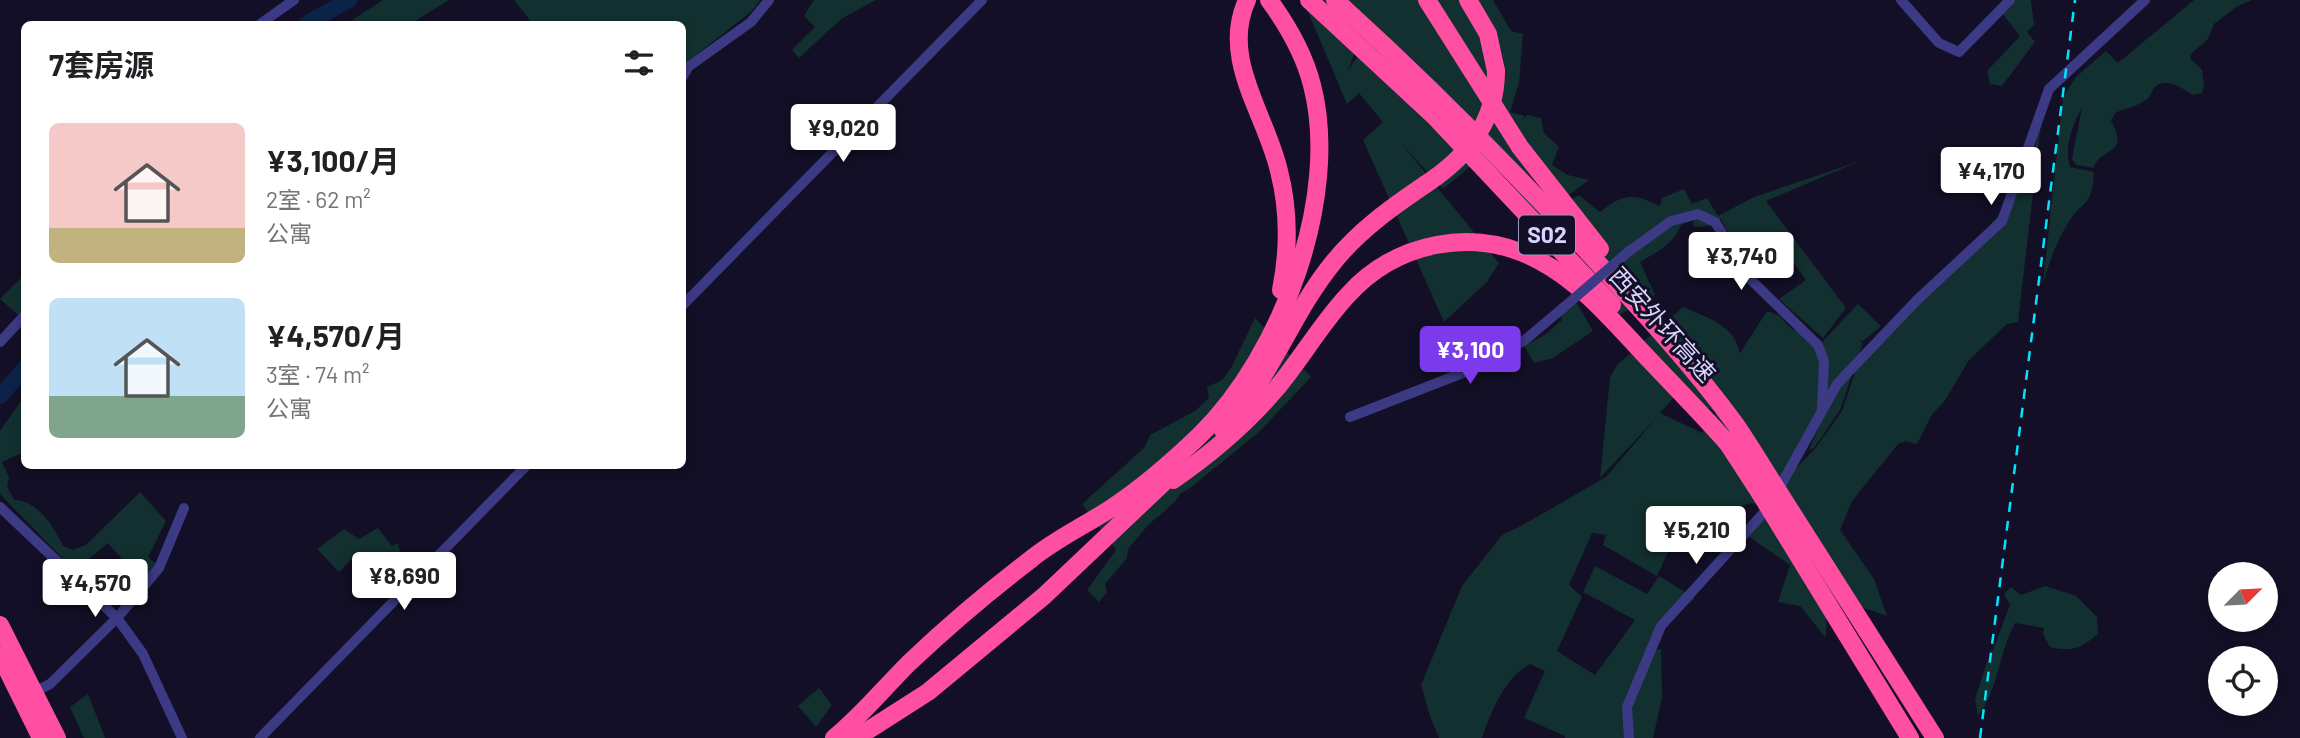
<!DOCTYPE html>
<html lang="zh">
<head>
<meta charset="utf-8">
<style>
	body { margin:0; font-family:Barlow,"Noto Sans SC",sans-serif; background:#f2f2f2; color:#202124; height:100vh; display:flex; flex-direction:column; font-size:26px; white-space:nowrap }
	* { box-sizing:border-box; margin:0 }
	p { font-size:23px; color:#757577 }
	.icon { flex:none; width:38px; height:38px; fill:none; stroke:currentColor; stroke-width:2; stroke-linecap:round; stroke-linejoin:round }
	.map { position:relative; flex:1; overflow:hidden }
	.sheet { position:absolute; left:21px; top:21px; width:665px; height:448px; display:flex; flex-direction:column; background:#fff; border-radius:10px; box-shadow:0 4px 10px #0003 }
	.sheet>* { flex:none }
	.needle { width:46px; rotate:66deg }
	.fabs { position:absolute; left:2208px; top:562px; display:grid; gap:14px }
	.fabs a { display:grid; place-items:center; width:70px; height:70px; border-radius:50%; background:#fff; box-shadow:0 4px 10px #0003; font-size:35px }
	.price { position:absolute; translate:-50% -60px; padding:0 16px; border-radius:7px; background:#fff; color:#222; font-size:23px; line-height:46px; filter:drop-shadow(0 2px 4px #0008) }
	.price::after { content:''; position:absolute; left:50%; top:42px; width:21px; height:16px; margin-left:-10px; background:inherit; clip-path:polygon(0 0,100% 0,50% 100%) }
	.price.current { background:#7c3aed; color:#fff }
	ul { padding:0; list-style:none }
	li { display:flex; align-items:center; gap:21px; height:175px; padding:0 28px }
	li span { display:grid; place-items:center; flex:none; width:196px; height:140px; border-radius:10px; color:#555 }
	li>.icon { margin-inline-start:auto }
	span .icon { width:84px; height:84px; fill:#fffc; stroke-width:1 }
	li b { font-size:30px }
	h2 { display:flex; justify-content:space-between; align-items:center; height:84px; padding:0 28px; font-size:30px }
	.map>svg:first-child { display:block }
</style>
</head>
<body>
<div class="map">
<svg width="2300" height="738" viewBox="0 0 2300 738">
	<rect width="100%" height="100%" fill="#130f26"/>
	<g fill="#12302f" fill-rule="evenodd">
		<polygon points="383,0 449,0 410,24 346,24"/>
		<polygon points="514,0 760,0 752,11 683,65 682,24 529,24 530,20"/>
		<polygon points="814,0 876,0 841,19 799,58 792,50 815,27 804,16"/>
		<polygon points="1303,0 1354,54 1348,70 1360,53 1311,0 1493,0 1511,31 1523,34 1519,83 1510,112 1525,116 1522,120 1528,115 1541,118 1544,133 1559,147 1552,165 1568,175 1589,180 1534,221 1483,156 1443,189 1401,143 1499,263 1487,282 1444,322 1363,140 1383,122 1359,93 1347,104"/>
		<polygon points="2015,0 2031,0 2034,25 2027,32 2035,42 2002,86 1990,84 1987,71 2020,36 2002,13"/>
		<path d="M 2194,0 L 2252,0 L 2236,7 L 2214,24 L 2208,39 L 2191,54 L 2190,58 L 2202,70 L 2204,86 L 2202,93 L 2194,95 C 2184,90 2168,77 2156,86 C 2152,89 2152,95 2147,99 C 2137,107 2126,108 2115,113 L 2111,121 C 2130,156 2103,145 2093,168 L 2076,165 L 2072,159 L 2082,108 C 2072,125 2064,148 2070,167 L 2094,172 C 2092,208 2084,198 2068,223 C 2056,243 2049,262 2043,284 L 2063,97 L 2076,77 L 2106,51 L 2118,63 Z"/>
		<path d="M 2041,124 L 2018,322 L 2007,324 L 1969,360 L 1944,402 L 1932,414 L 1917,444 L 1906,441 L 1898,444 L 1852,501 L 1840,530 L 1874,579 L 1887,616 L 1837,599 L 1827,606 L 1826,638 L 1800,606 L 1778,602 L 1790,565 L 1748,536 L 1767,517 L 1770,507 L 1752,503 L 1681,523 L 1657,576 L 1603,545 L 1606,535 L 1592,533 L 1569,585 L 1582,597 L 1557,651 L 1595,675 L 1635,620 L 1583,592 L 1595,566 L 1647,594 L 1659,576 L 1695,598 L 1653,639 L 1647,652 L 1661,649 L 1662,698 L 1653,738 L 1565,738 L 1565,736 L 1524,718 L 1545,671 L 1530,664 C 1505,677 1491,712 1482,738 L 1439,738 L 1430,716 L 1421,685 L 1462,586 L 1502,535 L 1521,526 L 1606,477 L 1658,416 L 1600,478 L 1610,377 L 1618,364 L 1683,307 C 1707,318 1734,324 1740,353 L 1767,311 L 1778,315 L 1792,329 L 1805,336 L 1822,354 L 1824,403 L 1796,468 L 1815,449 L 1842,411 L 1863,349 L 1933,291 L 2023,187 ZM 1676,395 L 1717,412 L 1702,433 L 1660,413 Z"/>
		<path d="M 1860,161 L 1766,201 L 1846,308 L 1823,338 L 1779,299 L 1806,280 L 1778,242 L 1743,259 L 1720,218 L 1719,225 L 1694,227 L 1693,220 L 1681,225 C 1674,244 1657,252 1640,262 L 1655,295 L 1607,322 L 1590,289 L 1611,278 L 1567,202 L 1579,195 L 1600,212 C 1623,193 1634,193 1660,206 L 1662,198 L 1684,189 L 1692,204 L 1707,198 L 1718,216 L 1754,197 Z"/>
		<polygon points="24,275 24,317 23,319 0,299"/>
		<polygon points="1575,300 1593,331 1553,358 1534,363 1524,346 1546,334 1562,320 1559,311 1570,310 1568,303"/>
		<polygon points="1858,304 1881,326 1863,341 1858,340 1863,343 1840,410 1814,448 1809,449 1830,403 1823,341"/>
		<polygon points="1255,318 1311,377 1258,433 1190,488 1180,494 1174,503 1148,525 1128,549 1127,558 1105,584 1107,592 1099,602 1087,590 1116,550 1082,504 1145,447 1150,435 1195,411 1209,398 1207,387 1222,380 1230,370"/>
		<path d="M 24,397 L 24,452 L 2,462 L 9,477 L 7,486 L 14,500 C 37,500 54,527 63,546 L 72,550 L 86,545 L 140,492 L 166,521 L 148,557 L 160,568 L 130,604 L 104,578 L 122,559 L 108,543 L 75,571 L 0,494 L 0,431 Z"/>
		<polygon points="378,528 392,546 398,543 400,551 378,570 359,552 339,572 317,549 344,529 359,539"/>
		<path d="M 2045,586 L 2076,596 L 2097,617 L 2098,634 C 2080,649 2072,652 2050,647 L 2043,634 L 2044,628 L 2015,623 C 1999,652 1999,688 1978,716 L 1975,699 L 1987,662 L 1989,661 L 2010,605 L 2004,594 L 2011,587 L 2021,595 Z"/>
		<polygon points="819,688 832,705 816,727 798,706"/>
		<polygon points="88,694 105,738 84,738 70,707"/>
	</g>
	<g fill="none" stroke-linecap="round" stroke-linejoin="round">
		<g stroke="#0c2248" stroke-width="16">
			<polyline points="306,24 349,0"/>
			<polyline points="0,396 24,369"/>
		</g>
		<g stroke="#3d3a85" stroke-width="10">
			<polyline points="1901,0 1939,43 1959,52 2010,0"/>
			<polyline points="260,24 294,0"/>
			<polyline points="682,78 688,67 751,22 769,0"/>
			<polyline points="1628,252 1671,221 1698,214 1715,222 1752,281 1818,345 1824,361 1822,407"/>
			<polyline points="682,306 982,0"/>
			<polyline points="0,342 24,316"/>
			<polyline points="1350,417 1465,372 1525,340 1563,308"/>
			<polyline points="1776,494 1837,384 1917,300 2002,221 2049,89 2145,0"/>
			<polyline points="0,507 117,618 143,654 182,738"/>
			<polyline points="31,694 50,684 117,618 159,568 184,508"/>
			<polyline points="260,738 526,466"/>
			<polyline points="1629,738 1627,707 1661,626 1769,507"/>
		</g>
		<g stroke="#ff4fa3" stroke-width="18">
			<path d="M 1247,0 C 1220,59 1266,114 1279,171 C 1289,210 1289,250 1281,290"/>
			<polyline points="1309,0 1436,118 1612,305"/>
			<path d="M 1335,0 C 1418,75 1497,154 1573,236 C 1629,297 1687,358 1736,425 C 1749,444 1761,464 1773,483"/>
			<polyline points="1427,0 1520,147 1600,249"/>
			<polyline points="1468,0 1488,34 1496,71"/>
			<path d="M 1222,429 C 1270,382 1290,316 1332,264 C 1358,231 1392,207 1426,184"/>
			<polyline points="1725,439 1760,493"/>
			<path d="M 1173,480 C 1211,454 1246,424 1276,389 C 1301,359 1321,324 1347,296 C 1396,241 1475,226 1540,261 C 1580,282 1612,320 1643,353 C 1672,384 1702,414 1730,446"/>
			<polyline points="0,625 57,738"/>
			<polyline points="0,655 41,738"/>
			<path d="M 834,738 C 861,716 884,688 909,663 C 947,627 988,592 1030,560 C 1054,540 1084,526 1110,509 C 1142,488 1173,461 1200,435 C 1281,356 1341,197 1312,85 C 1304,54 1288,26 1269,0"/>
			<polyline points="856,738 928,692 1044,596 1180,467"/>
		</g>
		<polyline stroke="#00e5ff" stroke-width="2.5" stroke-dasharray="10 9" stroke-linecap="butt" points="1980,738 2075,0"/>
		<polyline stroke="#3d3a85" stroke-width="10" points="1563,308 1628,252"/>
		<g stroke="#ff4fa3" stroke-width="18">
			<path d="M 1426,184 C 1467,157 1496,122 1496,71"/>
			<polyline points="1773,483 1935,738"/>
			<polyline points="1760,493 1910,738"/>
		</g>
	</g>
	<g text-anchor="middle" stroke-width="6" stroke-linejoin="round" paint-order="stroke">
		<rect fill="#130f26" stroke="#9e99be" stroke-width="2" x="1519" y="215.5" width="56" height="39" rx="5"/>
		<g font-size="23" font-weight="bold" fill="#d9d4ff">
			<text x="1547" y="243">S02</text>
		</g>
		<g font-size="24" fill="#d9d4ff" stroke="#130f26">
			<text transform="translate(1662 325) rotate(48)" y="8">西安外环高速</text>
		</g>
	</g>
</svg>
<div class="fabs">
<a><svg class="needle" viewBox="-14 -14 28 28"><path d="M0-13l5 13h-10z" fill="#e53935"/><path d="M0 13l5-13h-10z" fill="#757577"/></svg></a>
<a><svg class="icon" aria-label="locate" viewBox="0 0 24 24"><circle cx="12" cy="12" r="6"/><path d="M12 2v4M12 18v4M2 12h4M18 12h4"/></svg></a>
</div>
<b class="price" style="left:843px;top:164px">¥9,020</b>
<b class="price" style="left:1991px;top:207px">¥4,170</b>
<b class="price" style="left:1741px;top:292px">¥3,740</b>
<b class="price current" style="left:1470px;top:386px">¥3,100</b>
<b class="price" style="left:1696px;top:566px">¥5,210</b>
<b class="price" style="left:404px;top:612px">¥8,690</b>
<b class="price" style="left:95px;top:619px">¥4,570</b>
<section class="sheet">
<h2>7套房源<svg class="icon" aria-label="filters" viewBox="0 0 24 24"><path d="M4 7h16M4 17h16"/><circle cx="9" cy="7" r="2"/><circle cx="15" cy="17" r="2"/></svg></h2>
<ul>
<li><span style="background:linear-gradient(#f6c9c9 75%,#c2b280 0)"><svg class="icon" aria-label="home" viewBox="0 0 24 24"><path d="M3 11l9-7 9 7M6 9v11h12V9"/></svg></span><div><b>¥3,100/月</b><p>2室 · 62 m²</p><p>公寓</p></div></li>
<li><span style="background:linear-gradient(#bfe0f5 70%,#7fa58c 0)"><svg class="icon" aria-label="home" viewBox="0 0 24 24"><path d="M3 11l9-7 9 7M6 9v11h12V9"/></svg></span><div><b>¥4,570/月</b><p>3室 · 74 m²</p><p>公寓</p></div></li>
</ul>
</section>
</div>
</body>
</html>
